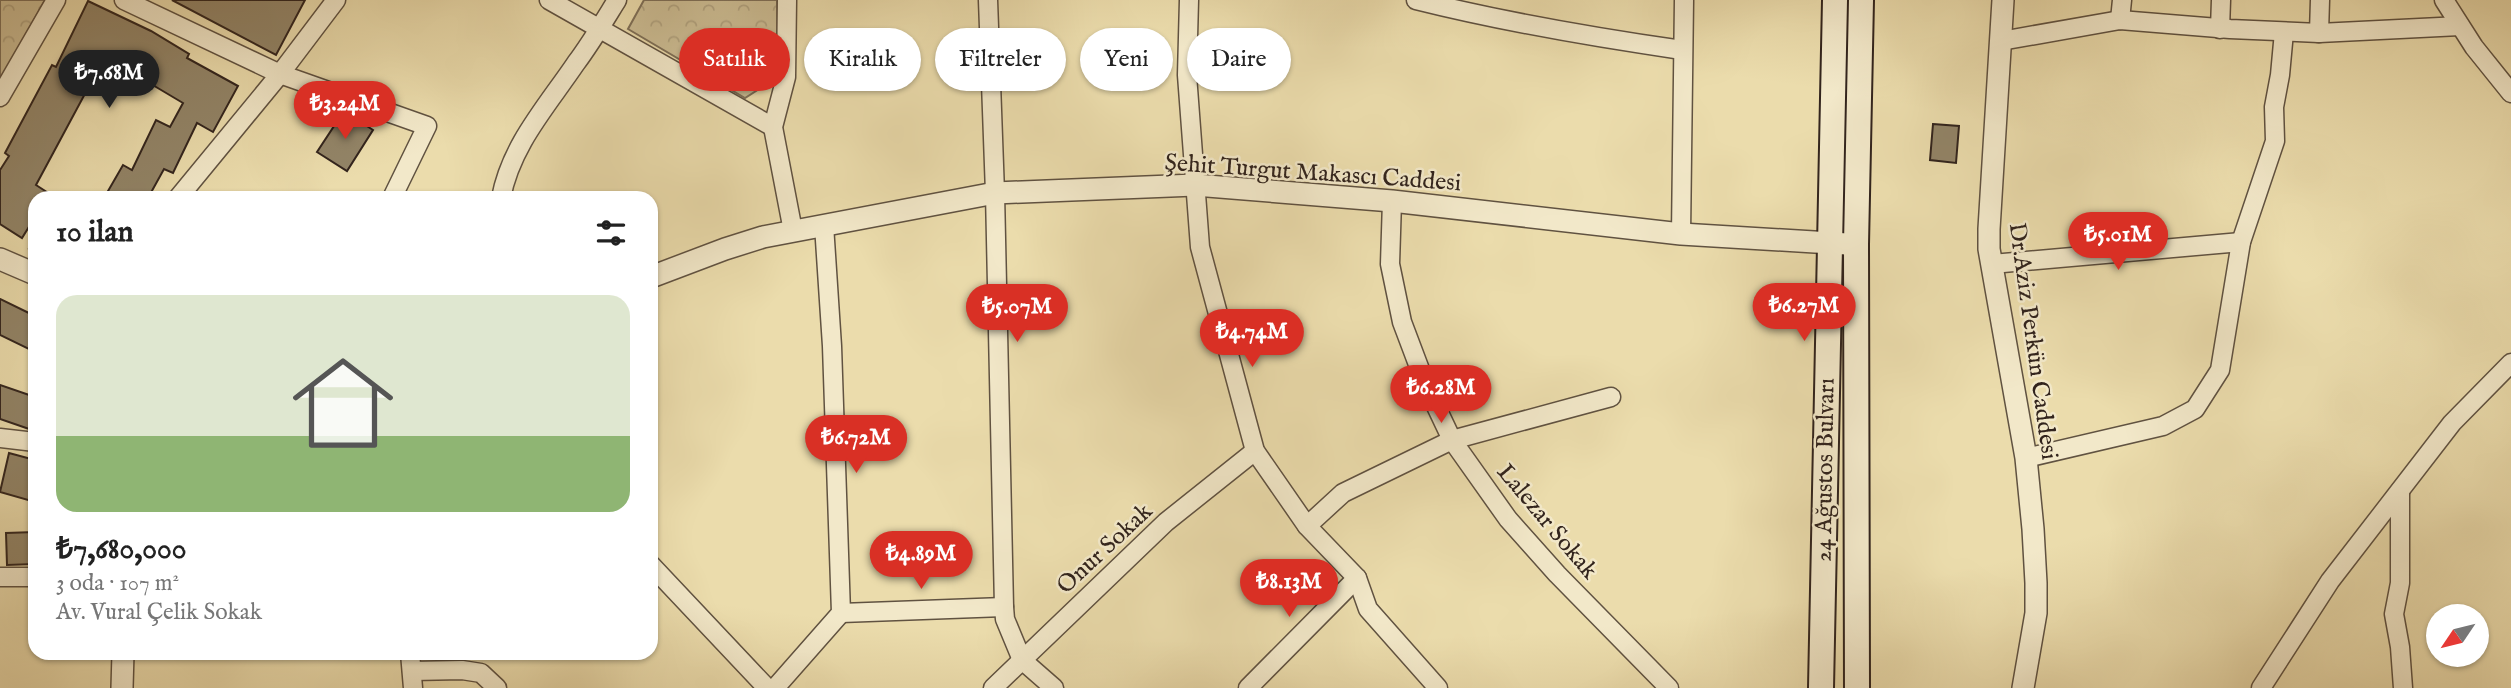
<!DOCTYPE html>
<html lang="tr">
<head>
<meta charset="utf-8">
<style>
	body { margin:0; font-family:"IM FELL English",serif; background:#f6f6f6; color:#222; height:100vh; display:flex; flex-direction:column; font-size:26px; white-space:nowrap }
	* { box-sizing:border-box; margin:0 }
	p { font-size:23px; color:#767676 }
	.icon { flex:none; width:38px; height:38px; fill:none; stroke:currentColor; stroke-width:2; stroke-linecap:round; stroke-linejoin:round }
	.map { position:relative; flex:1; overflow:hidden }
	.side { position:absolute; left:28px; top:191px; width:630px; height:469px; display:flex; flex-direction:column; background:#fff; border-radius:21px; box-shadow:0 2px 5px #0004 }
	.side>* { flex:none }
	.top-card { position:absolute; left:679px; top:28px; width:665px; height:63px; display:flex; gap:14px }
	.needle { width:46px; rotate:235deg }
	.tools { position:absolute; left:2426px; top:604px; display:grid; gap:14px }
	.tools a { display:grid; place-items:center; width:63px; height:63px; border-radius:50%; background:#fff; box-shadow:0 2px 5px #0004; font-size:35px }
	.price { position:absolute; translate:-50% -60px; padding:0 16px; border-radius:24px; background:#d93025; color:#fff; font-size:23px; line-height:46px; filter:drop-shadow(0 2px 4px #0008) }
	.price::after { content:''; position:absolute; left:50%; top:42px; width:21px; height:16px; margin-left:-10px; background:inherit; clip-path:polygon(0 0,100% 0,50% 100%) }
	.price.on { background:#222; color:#fff }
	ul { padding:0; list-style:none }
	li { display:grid; align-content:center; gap:14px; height:371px; padding:0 28px }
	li+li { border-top:2px solid #e0e0e0 }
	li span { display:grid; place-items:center; height:217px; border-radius:21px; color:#555 }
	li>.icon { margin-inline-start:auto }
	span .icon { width:126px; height:126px; fill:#fffc; stroke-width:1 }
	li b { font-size:30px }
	h2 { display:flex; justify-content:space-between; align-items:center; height:84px; padding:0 28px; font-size:30px }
	.pill { padding:0 24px; border-radius:32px; background:#fff; box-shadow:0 2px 5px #0004; font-size:24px; line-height:63px }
	.pill.on { background:#d93025; color:#fff }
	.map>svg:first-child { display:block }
</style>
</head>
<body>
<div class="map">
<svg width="2511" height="688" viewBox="0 0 2511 688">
	<defs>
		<pattern id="park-crowns" width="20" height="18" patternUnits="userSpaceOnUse" patternTransform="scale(1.75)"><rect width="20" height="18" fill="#ccbd94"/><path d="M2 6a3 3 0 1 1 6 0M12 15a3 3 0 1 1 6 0" fill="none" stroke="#b0a27f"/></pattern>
	</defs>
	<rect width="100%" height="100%" fill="#ebdcac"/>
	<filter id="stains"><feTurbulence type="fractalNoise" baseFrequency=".00286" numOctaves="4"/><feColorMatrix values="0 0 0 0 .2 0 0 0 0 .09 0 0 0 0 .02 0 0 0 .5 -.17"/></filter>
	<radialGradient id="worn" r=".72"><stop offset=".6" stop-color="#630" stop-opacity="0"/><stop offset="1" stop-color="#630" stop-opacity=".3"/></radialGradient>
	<g fill="url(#park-crowns)" stroke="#7f7058" stroke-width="2">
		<polygon points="0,0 45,0 0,81"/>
		<polygon points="644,0 777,0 778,77 745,98 628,29"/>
	</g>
	<g fill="#928467" stroke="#32241d" stroke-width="2">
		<polygon points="172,0 305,0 276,55"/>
		<polygon points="88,1 151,31 189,54 187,58 238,86 213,132 197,123 173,173 164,169 148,198 104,198 123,165 132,170 156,120 170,127 183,103 119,65 116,69 102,62 36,185 56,198 35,198 35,217 22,238 0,224 0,170 9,156 5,153 52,65 56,67"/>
		<polygon points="344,111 373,130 347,171 317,152"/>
		<polygon points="1933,124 1959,126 1956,163 1930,160"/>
		<polygon points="0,299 35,316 35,352 0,335"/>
		<polygon points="0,385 35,397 35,431 0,419"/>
		<polygon points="9,453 35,460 35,502 0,492"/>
		<polygon points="35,532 35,564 7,565 6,533"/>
	</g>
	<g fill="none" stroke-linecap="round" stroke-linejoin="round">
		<defs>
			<g id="minor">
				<polyline points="124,0 280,74 427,126 392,198"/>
				<polyline points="549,0 773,127"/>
				<polyline points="787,0 786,77 773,127 793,231"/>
				<polyline points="988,0 995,193 1004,607 1005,619 1022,660 1054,688"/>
				<polyline points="1189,0 1187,75 1200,247 1255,451 1307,526 1357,578 1368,609 1438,688"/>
				<path d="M 1416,0 C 1504,22 1592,37 1682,50"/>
				<polyline points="2444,0 2474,47 2511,93"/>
				<polyline points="2120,20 2122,0"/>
				<polyline points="2220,29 2221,0"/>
				<polyline points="2319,33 2320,0"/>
				<polyline points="2001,41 2120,20 2230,29 2319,33 2460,26"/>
				<polyline points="0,97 56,0"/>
				<polyline points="178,198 280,74 336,0"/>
				<path d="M 501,198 C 511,145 547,106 576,63 C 591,43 604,21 617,0"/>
				<polyline points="1392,201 1390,264 1402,322 1425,383 1452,440 1508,519 1557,574 1669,688"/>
				<polyline points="1681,234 1684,0"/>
				<polyline points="1992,264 2241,242"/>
				<polyline points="0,438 35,442"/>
				<polyline points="2026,458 2163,426 2195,409 2220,370 2241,242 2275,141 2274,107 2280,75 2284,32"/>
				<polyline points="2400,491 2400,583 2394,614 2400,647 2403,688"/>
				<polyline points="1307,526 1343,493 1452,440 1611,397"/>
				<polyline points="651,565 767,688"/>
				<polyline points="0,577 35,577"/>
				<polyline points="841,613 1004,607"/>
				<polyline points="410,653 413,688"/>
				<polyline points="412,671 462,670 481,673 497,688"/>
				<polyline points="775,688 841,613 832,346 824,225"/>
				<polyline points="993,688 1166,522 1255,451"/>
				<polyline points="1248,688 1357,578"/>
				<polyline points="2261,688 2330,581 2452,423 2511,363"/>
			</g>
			<g id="tertiary">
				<polyline points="2003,0 1989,229 1989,249 2026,458 2033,529 2036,583 2036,613 2023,688"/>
				<polyline points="0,259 35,274"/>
				<polyline points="651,277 725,249 763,237 995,193 1195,185 1392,201 1681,234 1847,244"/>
				<polyline points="122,688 123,653"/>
			</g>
			<g id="secondary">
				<polyline points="1821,688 1835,0"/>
				<polyline points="1857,688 1856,244 1861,0"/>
			</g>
		</defs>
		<use href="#minor" stroke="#605241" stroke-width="21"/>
		<use href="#tertiary" stroke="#605241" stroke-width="24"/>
		<use href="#secondary" stroke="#32241d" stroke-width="28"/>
		<g stroke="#32241d" stroke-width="3.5" stroke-dasharray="2 3.5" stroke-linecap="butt">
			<polyline points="60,198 60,197"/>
			<polyline points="29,250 35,240"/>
		</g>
		<use href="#minor" stroke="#f2e8c9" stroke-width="18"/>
		<use href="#tertiary" stroke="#f2e8c9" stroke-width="21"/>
		<use href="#secondary" stroke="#f2e8c9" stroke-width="24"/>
	</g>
	<g text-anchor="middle" stroke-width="5" stroke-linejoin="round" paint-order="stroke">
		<g font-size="24" fill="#32241d" stroke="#f2e8c9">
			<text transform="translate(1313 172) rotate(4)" y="8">Şehit Turgut Makascı Caddesi</text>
			<text transform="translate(2034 341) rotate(82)" y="8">Dr.Aziz Perkün Caddesi</text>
			<text transform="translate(1824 470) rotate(-89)" y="8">24 Ağustos Bulvarı</text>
			<text transform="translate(1548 521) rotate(50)" y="8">Lalezar Sokak</text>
			<text transform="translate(1104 548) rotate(-43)" y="8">Onur Sokak</text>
		</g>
	</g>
	<rect width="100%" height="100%" filter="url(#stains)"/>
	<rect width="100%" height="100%" fill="url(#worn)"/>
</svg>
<div class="tools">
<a><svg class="needle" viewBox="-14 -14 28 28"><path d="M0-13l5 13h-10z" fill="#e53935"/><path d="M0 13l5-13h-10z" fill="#767676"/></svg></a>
</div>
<b class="price on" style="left:109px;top:110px">₺7.68M</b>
<b class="price" style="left:345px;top:141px">₺3.24M</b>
<b class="price" style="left:2118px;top:272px">₺5.01M</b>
<b class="price" style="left:1804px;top:343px">₺6.27M</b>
<b class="price" style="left:1017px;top:344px">₺5.07M</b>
<b class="price" style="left:1252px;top:369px">₺4.74M</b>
<b class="price" style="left:1441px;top:425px">₺6.28M</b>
<b class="price" style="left:856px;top:475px">₺6.72M</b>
<b class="price" style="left:921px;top:591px">₺4.89M</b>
<b class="price" style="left:1289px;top:619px">₺8.13M</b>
<div class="top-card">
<a class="pill on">Satılık</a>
<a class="pill">Kiralık</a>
<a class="pill">Filtreler</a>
<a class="pill">Yeni</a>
<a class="pill">Daire</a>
</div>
<section class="side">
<h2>10 ilan<svg class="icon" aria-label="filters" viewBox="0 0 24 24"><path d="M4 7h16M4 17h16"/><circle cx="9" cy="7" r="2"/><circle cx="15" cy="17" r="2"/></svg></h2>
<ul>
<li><span style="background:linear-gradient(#dfe7d0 65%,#8fb573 0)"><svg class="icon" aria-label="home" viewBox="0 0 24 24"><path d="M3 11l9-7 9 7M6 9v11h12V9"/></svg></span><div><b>₺7,680,000</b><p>3 oda · 107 m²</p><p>Av. Vural Çelik Sokak</p></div></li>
</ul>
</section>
</div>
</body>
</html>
